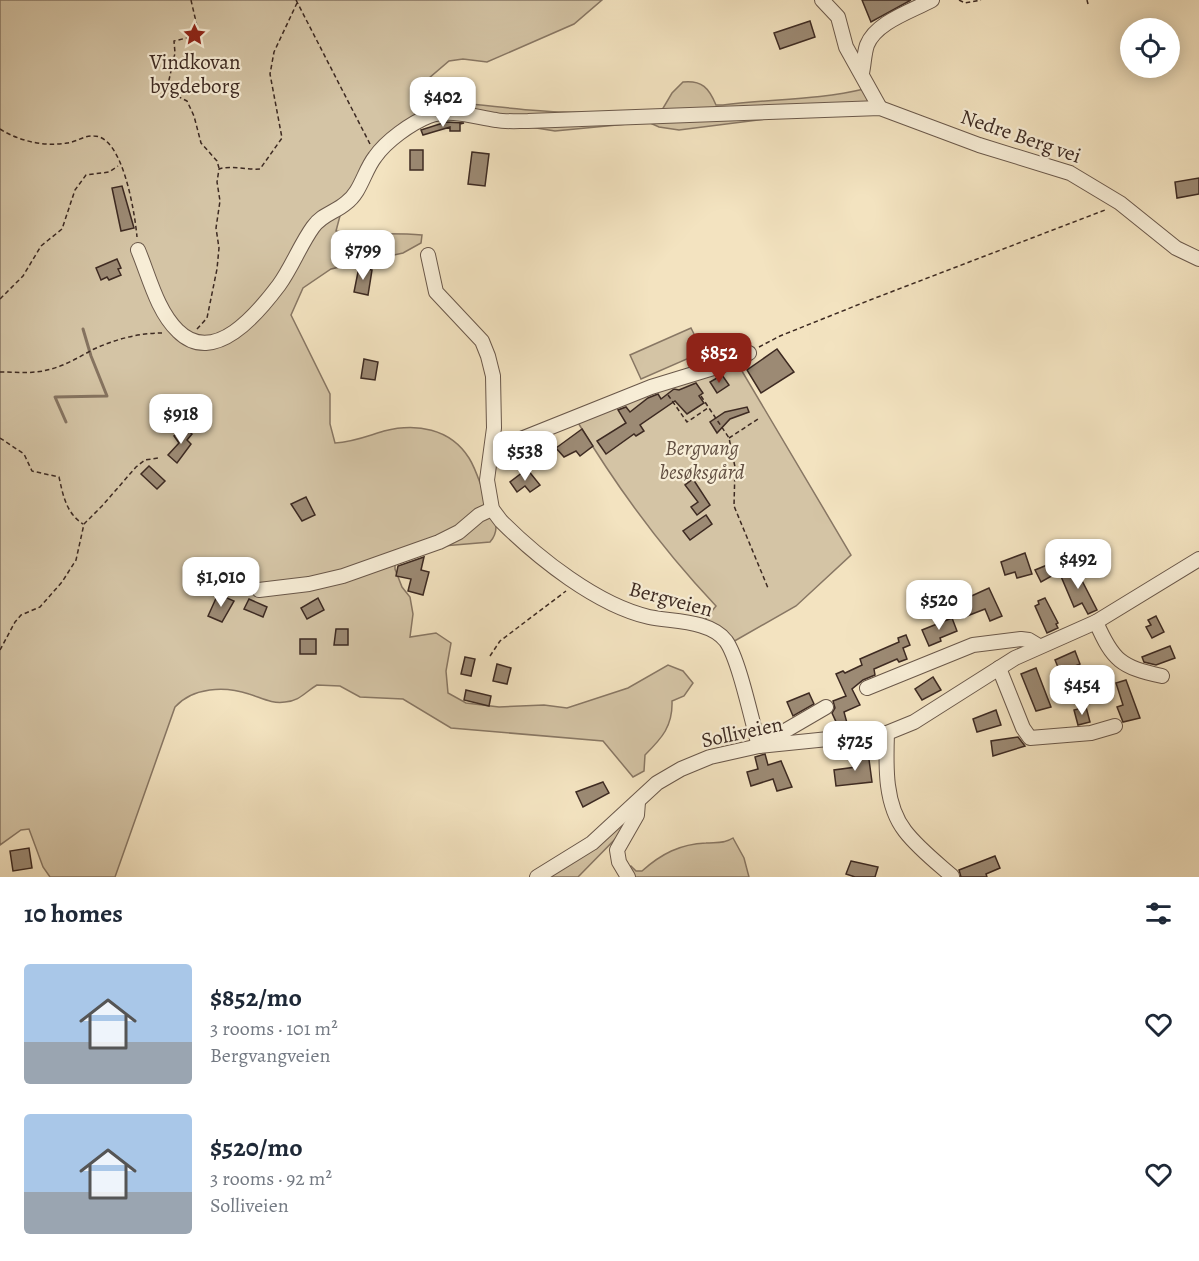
<!DOCTYPE html>
<html lang="en">
<head>
<meta charset="utf-8">
<style>
	body { margin:0; font-family:Alegreya,serif; background:#f2f2f3; color:#1f2937; height:100vh; display:flex; flex-direction:column; font-size:22px; white-space:nowrap }
	* { box-sizing:border-box; margin:0 }
	p { font-size:20px; color:#747a83 }
	.icon { flex:none; width:33px; height:33px; fill:none; stroke:currentColor; stroke-width:2; stroke-linecap:round; stroke-linejoin:round }
	.map { position:relative; height:877px; overflow:hidden }
	.panel { display:flex; flex-direction:column; background:#fff; flex:1 }
	.panel>* { flex:none }
	.tools { position:absolute; left:1120px; top:18px; display:grid; gap:12px }
	.tools a { display:grid; place-items:center; width:60px; height:60px; border-radius:50%; background:#fff; box-shadow:0 3px 15px #0003; font-size:30px }
	.price { position:absolute; translate:-50% -51px; padding:0 14px; border-radius:12px; background:#fff; color:#222; font-size:20px; line-height:39px; filter:drop-shadow(0 2px 3px #0008) }
	.price::after { content:''; position:absolute; left:50%; top:36px; width:18px; height:14px; margin-left:-9px; background:inherit; clip-path:polygon(0 0,100% 0,50% 100%) }
	.price.active { background:#8f2418; color:#fff }
	ul { padding:0; list-style:none }
	li { display:flex; align-items:center; gap:18px; height:150px; padding:0 24px }
	li span { display:grid; place-items:center; flex:none; width:168px; height:120px; border-radius:6px; color:#555 }
	li>.icon { margin-inline-start:auto }
	span .icon { width:72px; height:72px; fill:#fffc; stroke-width:1 }
	li b { font-size:26px }
	h2 { display:flex; justify-content:space-between; align-items:center; height:72px; padding:0 24px; font-size:26px }
	.map>svg:first-child { display:block }
</style>
</head>
<body>
<div class="map">
<svg width="1199" height="877" viewBox="0 0 1199 877">
	<rect width="100%" height="100%" fill="#f3e3c0"/>
	<filter id="stains"><feTurbulence type="fractalNoise" baseFrequency=".00333" numOctaves="4"/><feColorMatrix values="0 0 0 0 .2 0 0 0 0 .09 0 0 0 0 .02 0 0 0 .5 -.17"/></filter>
	<radialGradient id="worn" r=".72"><stop offset=".6" stop-color="#630" stop-opacity="0"/><stop offset="1" stop-color="#630" stop-opacity=".3"/></radialGradient>
	<g fill="#d4c4a5" stroke="#887764" stroke-width="1.5">
		<path d="M 0,0 L 602,0 L 574,24 L 487,62 L 463,59 L 449,61 L 428,79 L 424,101 C 471,102 518,111 564,112 C 597,113 630,111 662,110 L 672,93 L 683,82 C 702,80 709,88 716,105 L 723,105 C 770,99 818,100 864,89 L 875,105 L 679,130 L 659,127 L 648,122 L 555,131 L 481,119 L 431,118 L 383,147 L 341,212 L 336,231 C 364,236 393,232 422,235 L 421,243 L 403,253 L 331,269 L 303,288 L 291,315 L 330,394 L 330,424 L 335,443 C 353,442 367,436 384,431 C 416,423 450,428 469,458 C 476,469 480,484 485,496 C 492,512 503,527 490,542 L 431,547 L 395,553 L 395,569 L 402,587 L 410,597 L 413,614 L 410,637 L 436,633 L 451,643 L 446,671 L 448,693 L 466,703 L 499,707 L 544,705 L 567,708 L 628,688 L 668,665 L 683,671 L 693,683 L 684,696 L 672,701 C 673,726 662,738 645,755 L 644,771 L 633,777 L 603,741 L 451,728 L 403,699 L 360,697 L 340,686 L 317,685 C 305,692 300,701 285,702 C 272,704 262,698 249,694 C 225,686 193,687 175,707 L 115,877 L 50,877 L 43,867 L 29,829 L 21,830 L 0,845 Z"/>
		<polygon points="691,328 703,352 641,379 630,355"/>
		<path d="M 736,361 L 851,555 L 796,606 L 731,643 L 703,622 L 716,606 C 664,551 616,486 577,421 Z"/>
		<polygon points="629,819 624,830 578,877 550,877"/>
		<path d="M 733,838 L 744,858 L 749,877 L 630,877 L 627,867 L 631,866 L 636,871 L 642,871 C 661,854 680,844 706,843 C 715,842 724,844 733,838 Z"/>
	</g>
	<g fill="none" stroke-linecap="round" stroke-linejoin="round">
		<polyline stroke="#857360" stroke-width="3" points="66,422 55,397 107,396 91,356 83,329"/>
	</g>
	<g fill="#9c8a74" stroke="#3d2a22" stroke-width="1.5">
		<polygon points="862,0 911,0 871,22"/>
		<polygon points="810,21 815,37 780,49 774,33"/>
		<polygon points="446,122 464,123 460,124 460,131 450,131 450,127 423,135 421,130"/>
		<rect x="410" y="150" width="13" height="20"/>
		<polygon points="472,152 489,154 485,186 468,184"/>
		<polygon points="1199,178 1199,194 1177,198 1175,182"/>
		<polygon points="122,186 134,228 121,231 112,188"/>
		<polygon points="117,259 121,268 118,269 121,275 109,280 107,277 101,280 96,268"/>
		<polygon points="359,267 372,270 368,295 354,292"/>
		<polygon points="777,349 794,372 761,393 747,370"/>
		<polygon points="364,359 378,362 375,380 361,378"/>
		<polygon points="722,375 729,385 717,393 710,382"/>
		<polygon points="696,383 703,393 699,396 704,403 687,414 675,401 640,425 644,431 636,436 634,434 606,454 597,441 626,423 618,410 626,407 630,412 648,398 658,394 661,399 674,389 679,390"/>
		<polygon points="747,407 749,412 730,419 717,433 710,422 725,412"/>
		<polygon points="185,428 192,434 187,440 191,444 177,463 168,455 179,443 174,436"/>
		<polygon points="582,429 593,446 580,456 576,451 564,457 556,448"/>
		<polygon points="538,442 548,456 537,464 525,448"/>
		<polygon points="149,466 165,481 157,489 141,474"/>
		<polygon points="527,469 540,485 530,492 525,486 517,492 510,482"/>
		<polygon points="693,479 710,505 697,515 691,507 698,502 685,485"/>
		<polygon points="306,497 315,515 302,521 291,504"/>
		<polygon points="706,515 712,524 690,540 683,531"/>
		<polygon points="1025,553 1032,574 1017,578 1015,572 1005,575 1001,562"/>
		<polygon points="424,557 421,570 429,572 423,595 408,591 411,579 396,576 398,566"/>
		<polygon points="1052,563 1057,573 1041,582 1035,570"/>
		<polygon points="1075,567 1097,610 1088,614 1082,603 1074,607 1060,574"/>
		<polygon points="989,588 1002,616 990,621 985,609 962,618 956,603"/>
		<polygon points="218,594 234,601 222,622 208,616"/>
		<polygon points="318,598 324,610 307,619 301,608"/>
		<polygon points="1045,598 1058,623 1056,624 1058,628 1047,633 1035,606 1039,604 1038,601"/>
		<polygon points="249,599 267,607 263,617 244,609"/>
		<polygon points="1156,616 1164,632 1152,638 1146,627 1151,625 1148,620"/>
		<polygon points="952,618 957,631 940,638 941,641 929,646 922,630"/>
		<polygon points="336,629 348,629 348,645 334,645"/>
		<polygon points="906,635 910,645 903,648 907,659 899,662 897,659 874,669 875,675 863,680 852,689 860,705 844,712 847,723 838,726 832,713 835,708 833,701 846,696 836,674 843,671 845,673 862,665 860,659 899,642 898,638"/>
		<rect x="300" y="639" width="16" height="15"/>
		<polygon points="1170,646 1175,658 1156,665 1144,662 1142,657"/>
		<polygon points="1075,651 1080,664 1060,672 1055,660"/>
		<polygon points="465,657 475,659 471,676 461,674"/>
		<polygon points="497,664 511,668 507,684 493,681"/>
		<polygon points="1036,668 1051,707 1036,711 1021,674"/>
		<polygon points="933,677 941,690 922,700 915,689"/>
		<polygon points="1126,680 1140,718 1123,722 1117,707 1123,705 1116,683"/>
		<polygon points="466,690 491,696 489,706 464,700"/>
		<polygon points="809,693 814,704 793,716 787,702"/>
		<polygon points="1086,707 1090,722 1078,725 1074,710"/>
		<polygon points="996,710 1001,725 977,732 973,719"/>
		<polygon points="1018,737 1025,746 993,756 991,741"/>
		<polygon points="868,752 872,782 836,786 834,770 856,767 854,754"/>
		<polygon points="765,754 768,765 781,761 792,787 777,791 773,779 751,786 747,772 758,769 755,757"/>
		<polygon points="603,782 609,793 583,807 576,792"/>
		<polygon points="29,848 32,868 13,871 10,851"/>
		<polygon points="995,856 1000,868 986,874 987,877 961,877 959,870"/>
		<polygon points="851,861 878,867 875,877 855,877 846,874"/>
	</g>
	<g fill="none" stroke-linecap="round" stroke-linejoin="round">
		<defs>
			<g id="minor">
				<polyline points="822,0 838,17 846,47 880,108"/>
				<path d="M 862,73 C 864,64 864,54 867,45 C 876,22 912,11 932,0"/>
				<path d="M 138,250 C 149,276 157,311 178,331 C 214,367 258,313 279,285 C 292,267 300,245 313,227 C 322,214 336,212 346,203 C 361,192 364,171 375,157 C 386,141 411,123 429,116 C 450,108 475,117 496,120 C 506,122 517,121 528,121 L 880,108 L 979,145 L 1070,173 L 1120,203 L 1176,248 L 1199,259"/>
				<path d="M 428,255 L 436,292 L 482,341 L 488,356 L 493,376 L 494,428 L 487,480 L 492,509 L 501,521 C 538,558 597,605 649,617 C 673,622 710,620 726,641 C 739,659 752,722 759,746 L 826,707"/>
				<polyline points="492,453 506,445 651,387 723,365 749,353"/>
				<polyline points="259,590 309,584 343,576 439,542 459,532 479,515 492,509"/>
				<path d="M 1096,622 C 1113,661 1121,667 1162,676"/>
				<polyline points="999,668 1023,728 1030,738 1091,733 1115,726"/>
				<polyline points="867,688 973,645 1021,639 1029,640 1039,646"/>
				<path d="M 887,733 C 886,764 884,804 905,831 C 918,848 936,862 952,876"/>
				<polyline points="537,877 592,843 657,783 681,769 710,757 759,746 887,733 914,722 1015,658 1096,622 1199,559"/>
				<polyline points="628,877 619,862 617,850 637,815 638,802"/>
			</g>
		</defs>
		<use href="#minor" stroke="#6a584a" stroke-width="16"/>
		<g stroke="#3d2a22" stroke-width="1.5" stroke-dasharray="4.5 3" stroke-linecap="butt">
			<polyline points="191,0 199,35 174,41 175,53 169,80 175,95 187,101 194,116 201,143 217,161 219,168"/>
			<polyline points="296,0 370,144"/>
			<polyline points="959,0 965,3 981,0"/>
			<polyline points="1087,0 1088,4"/>
			<path d="M 0,129 C 19,141 44,147 67,143 C 76,142 85,135 94,136 C 123,136 135,214 137,237"/>
			<polyline points="0,299 23,276 41,246 62,229 75,190 86,175 109,172 118,166"/>
			<path d="M 197,329 L 207,318 L 217,269 L 219,248 L 216,228 L 220,201 L 217,182 L 219,169 C 231,165 246,170 260,169 L 282,138 L 270,74 L 274,52 L 297,3"/>
			<polyline points="759,347 780,336 870,300 1105,210"/>
			<path d="M 0,372 C 15,372 33,374 47,370 C 65,366 79,357 94,349 C 116,339 139,333 162,333"/>
			<polyline points="668,395 687,422 708,408"/>
			<polyline points="701,396 729,438 735,467 734,506 768,588"/>
			<path d="M 0,438 L 24,454 L 32,471 L 59,477 C 63,495 66,513 83,524"/>
			<polyline points="729,438 758,419"/>
			<polyline points="0,650 15,622 21,615 40,607 62,582 76,560 84,524 102,506 136,467 145,460 158,458"/>
			<polyline points="490,656 500,641 566,591"/>
		</g>
		<use href="#minor" stroke="#f7edd6" stroke-width="14"/>
	</g>
	<defs>
		<symbol id="sight-bare" viewBox="-9 -9 18 18"><path d="M0-6L1.8-2.2L6-1.7L2.9 1.2L3.7 5.4L0 3.3L-3.7 5.4L-2.9 1.2L-6-1.7L-1.8-2.2Z" fill="#8f2418" stroke="#f7edd6" stroke-width="2.5" paint-order="stroke"/></symbol>
	</defs>
	<g fill-rule="evenodd">
		<use href="#sight-bare" x="178" y="18" width="33" height="33"/>
	</g>
	<g text-anchor="middle" stroke-width="4.5" stroke-linejoin="round" paint-order="stroke">
		<g font-size="21" fill="#3d2a22" stroke="#f7edd6">
			<text x="195" y="69">Vindkovan<tspan x="195" dy="24">bygdeborg</tspan></text>
		</g>
		<g font-size="21" fill="#3d2a22" stroke="#f7edd6">
			<text transform="translate(1021 136) rotate(19)" y="7">Nedre Berg vei</text>
			<text transform="translate(671 599) rotate(15)" y="7">Bergveien</text>
			<text transform="translate(742 732) rotate(-12)" y="7">Solliveien</text>
		</g>
		<g font-size="21" font-style="italic" fill="#635043" stroke="#f7edd6">
			<text x="702" y="455">Bergvang<tspan x="702" dy="24">besøksgård</tspan></text>
		</g>
	</g>
	<rect width="100%" height="100%" filter="url(#stains)"/>
	<rect width="100%" height="100%" fill="url(#worn)"/>
</svg>
<div class="tools">
<a><svg class="icon" aria-label="locate" viewBox="0 0 24 24"><circle cx="12" cy="12" r="6"/><path d="M12 2v4M12 18v4M2 12h4M18 12h4"/></svg></a>
</div>
<b class="price" style="left:443px;top:128px">$402</b>
<b class="price" style="left:363px;top:281px">$799</b>
<b class="price active" style="left:719px;top:384px">$852</b>
<b class="price" style="left:181px;top:445px">$918</b>
<b class="price" style="left:525px;top:482px">$538</b>
<b class="price" style="left:1078px;top:590px">$492</b>
<b class="price" style="left:221px;top:608px">$1,010</b>
<b class="price" style="left:939px;top:631px">$520</b>
<b class="price" style="left:1082px;top:716px">$454</b>
<b class="price" style="left:855px;top:772px">$725</b>
</div>
<section class="panel">
<h2>10 homes<svg class="icon" aria-label="filters" viewBox="0 0 24 24"><path d="M4 7h16M4 17h16"/><circle cx="9" cy="7" r="2"/><circle cx="15" cy="17" r="2"/></svg></h2>
<ul>
<li><span style="background:linear-gradient(#a9c7e8 65%,#9aa5b1 0)"><svg class="icon" aria-label="home" viewBox="0 0 24 24"><path d="M3 11l9-7 9 7M6 9v11h12V9"/></svg></span><div><b>$852/mo</b><p>3 rooms · 101 m²</p><p>Bergvangveien</p></div><svg class="icon" aria-label="heart" viewBox="0 0 24 24"><path d="M12 20l-8-8c-3-5 5-10 8-4 3-6 11-1 8 4z"/></svg></li>
<li><span style="background:linear-gradient(#a9c7e8 65%,#9aa5b1 0)"><svg class="icon" aria-label="home" viewBox="0 0 24 24"><path d="M3 11l9-7 9 7M6 9v11h12V9"/></svg></span><div><b>$520/mo</b><p>3 rooms · 92 m²</p><p>Solliveien</p></div><svg class="icon" aria-label="heart" viewBox="0 0 24 24"><path d="M12 20l-8-8c-3-5 5-10 8-4 3-6 11-1 8 4z"/></svg></li>
</ul>
</section>
</body>
</html>
